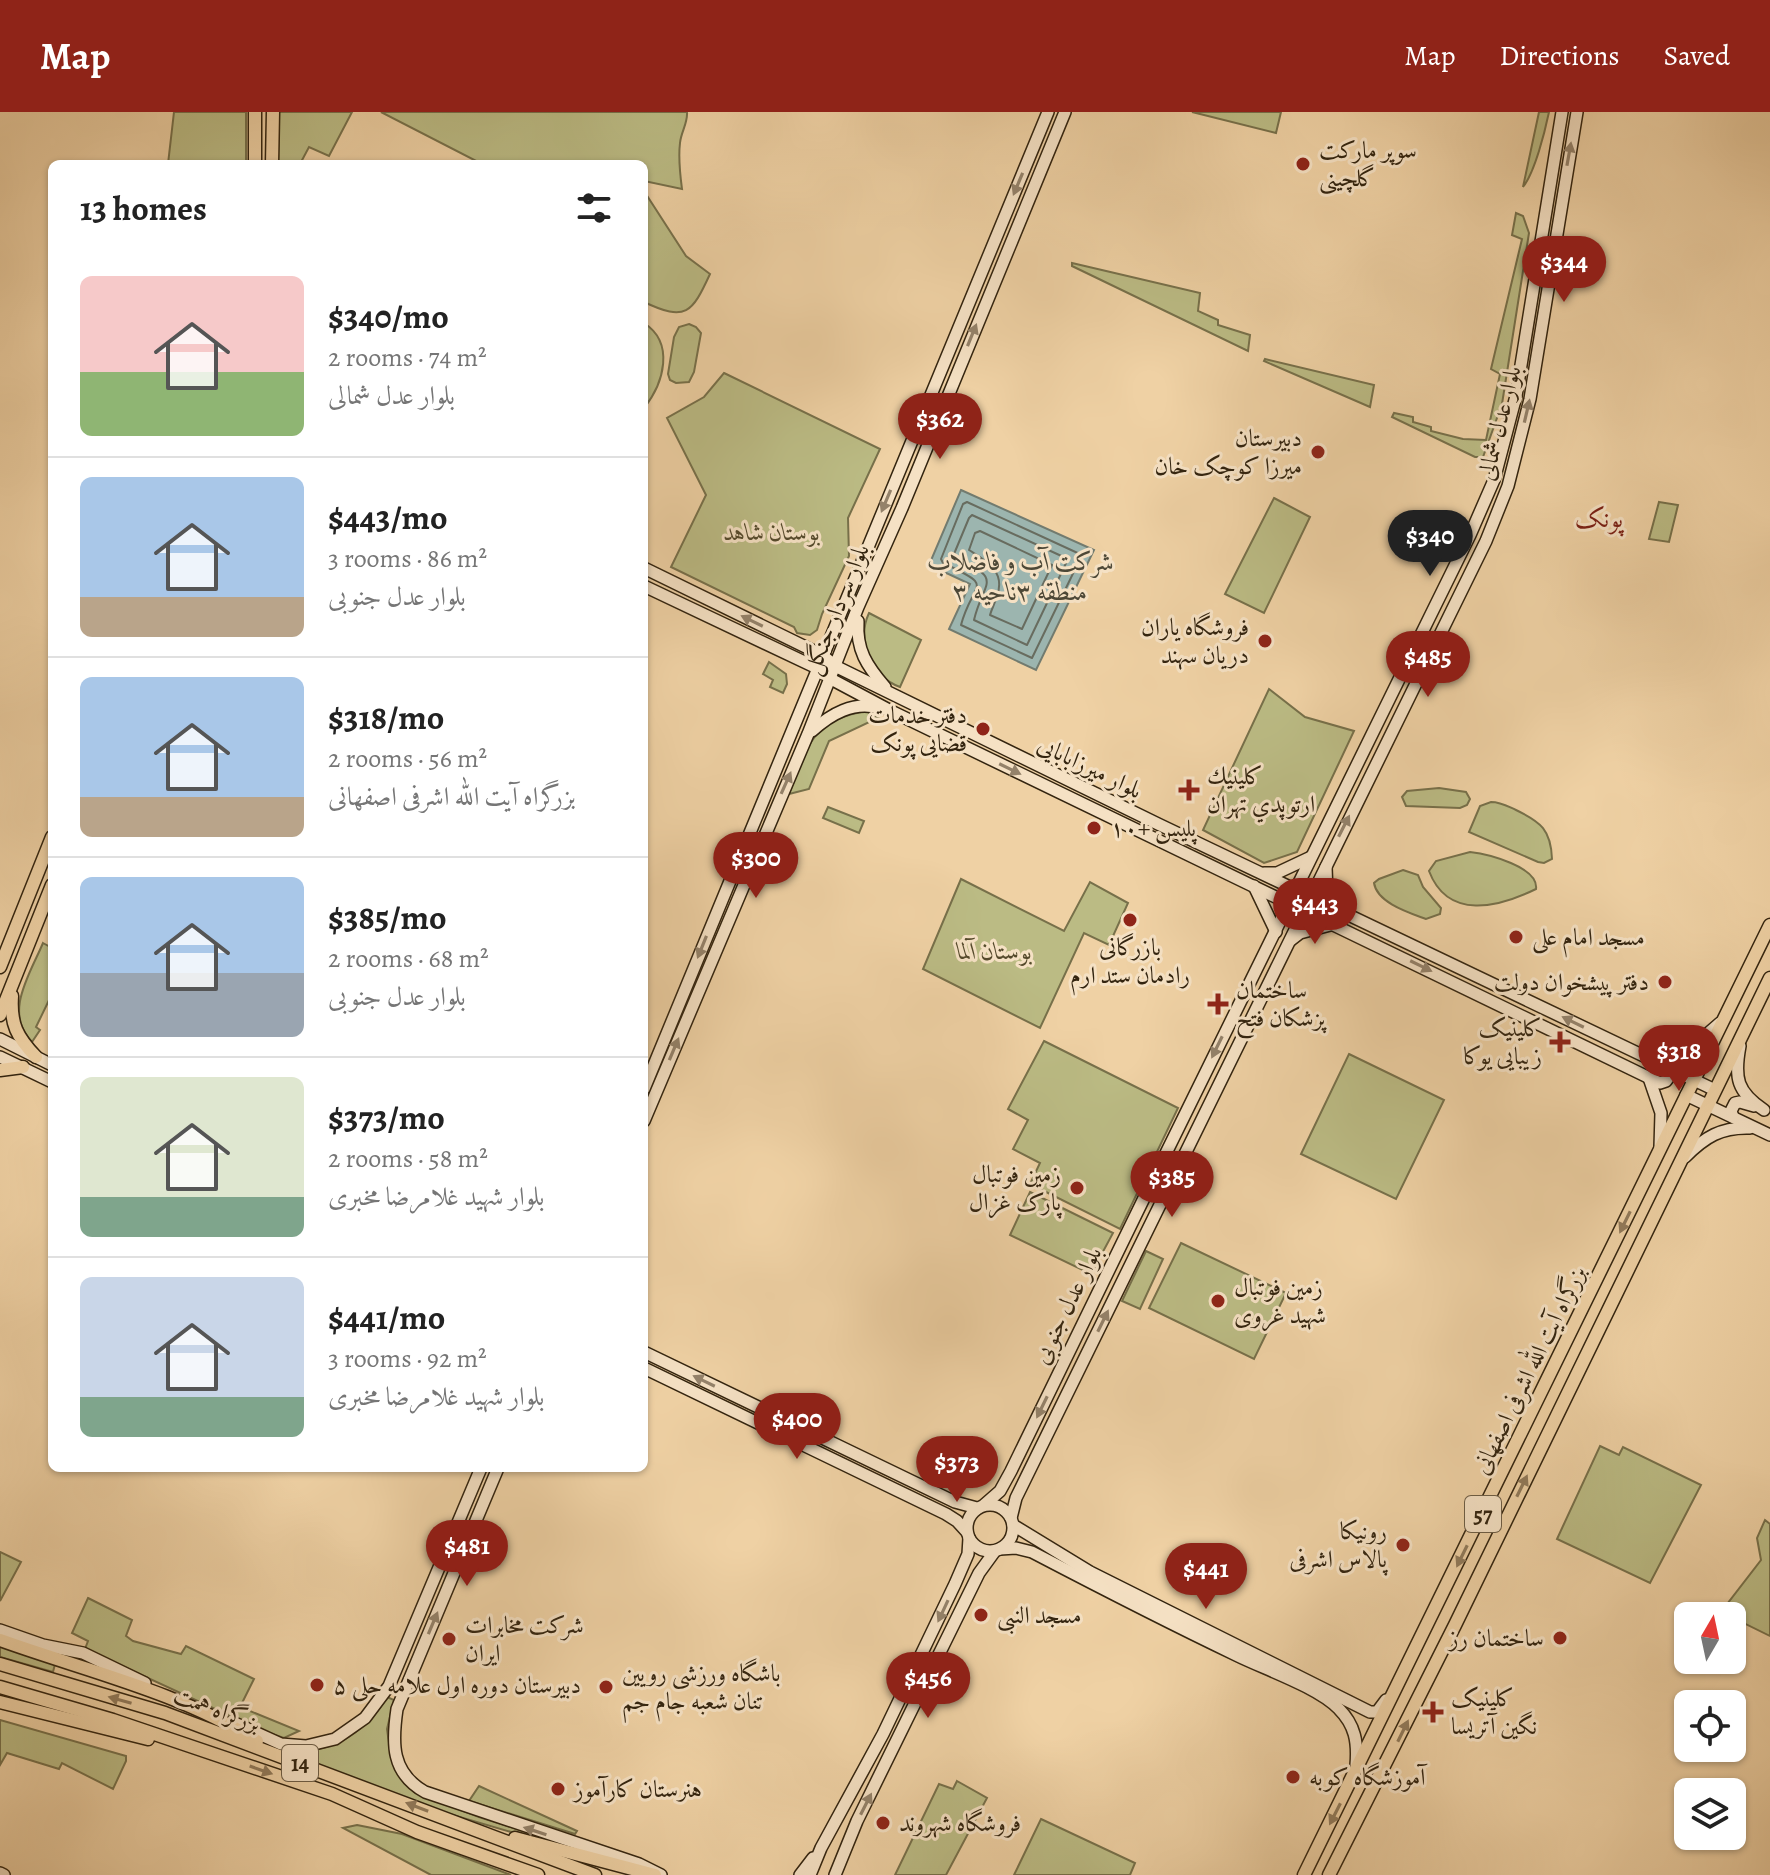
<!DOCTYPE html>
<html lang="en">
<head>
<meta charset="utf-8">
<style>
	body { margin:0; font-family:Alegreya,Amiri,serif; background:#f2f2f2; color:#222; height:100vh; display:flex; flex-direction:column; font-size:30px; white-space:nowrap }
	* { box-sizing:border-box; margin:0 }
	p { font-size:26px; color:#767676 }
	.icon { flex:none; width:44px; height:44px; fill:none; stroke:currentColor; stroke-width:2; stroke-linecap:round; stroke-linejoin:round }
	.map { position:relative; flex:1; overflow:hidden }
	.sheet { position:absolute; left:48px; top:48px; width:600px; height:1312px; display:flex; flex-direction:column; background:#fff; border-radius:12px; box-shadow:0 2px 6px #0004 }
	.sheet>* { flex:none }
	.needle { width:52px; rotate:9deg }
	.controls { position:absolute; left:1674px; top:1490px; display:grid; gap:16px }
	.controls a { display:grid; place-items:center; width:72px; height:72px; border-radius:12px; background:#fff; box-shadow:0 2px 6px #0004; font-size:40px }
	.price { position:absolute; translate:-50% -68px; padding:0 18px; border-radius:28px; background:#8f2418; color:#fff; font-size:26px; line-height:52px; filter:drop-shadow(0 2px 4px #0008) }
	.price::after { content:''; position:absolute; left:50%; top:48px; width:24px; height:18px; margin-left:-12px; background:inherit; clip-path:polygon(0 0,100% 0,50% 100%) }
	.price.selected { background:#222; color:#fff }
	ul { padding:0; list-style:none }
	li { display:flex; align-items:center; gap:24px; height:200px; padding:0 32px }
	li+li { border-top:2px solid #e0e0e0 }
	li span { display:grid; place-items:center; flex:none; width:224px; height:160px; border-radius:12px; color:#555 }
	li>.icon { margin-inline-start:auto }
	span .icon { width:96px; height:96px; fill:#fffc; stroke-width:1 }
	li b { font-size:34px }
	h2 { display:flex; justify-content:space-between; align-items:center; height:96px; padding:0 32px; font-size:34px }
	header { display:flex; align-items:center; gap:48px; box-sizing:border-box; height:112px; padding:0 40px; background:#8f2418; color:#fff }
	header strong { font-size:38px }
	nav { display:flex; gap:44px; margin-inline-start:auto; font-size:28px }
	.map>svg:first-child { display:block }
</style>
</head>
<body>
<header>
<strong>Map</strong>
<nav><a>Map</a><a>Directions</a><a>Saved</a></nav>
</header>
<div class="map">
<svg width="1770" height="1763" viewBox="0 0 1770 1763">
	<rect width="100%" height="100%" fill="#efd1a4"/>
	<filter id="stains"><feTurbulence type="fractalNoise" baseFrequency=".0025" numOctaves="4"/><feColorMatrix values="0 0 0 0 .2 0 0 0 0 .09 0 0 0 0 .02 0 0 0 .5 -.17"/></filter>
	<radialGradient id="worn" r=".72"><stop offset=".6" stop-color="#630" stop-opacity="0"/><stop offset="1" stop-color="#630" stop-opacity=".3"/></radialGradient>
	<g fill="#bbbb84" stroke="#77704a" stroke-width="2">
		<polygon points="174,0 246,0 246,52 168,52"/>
		<polygon points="279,0 352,0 329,44 309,35 300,52 278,52"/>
		<path d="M 381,0 L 687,0 C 688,11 681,20 680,31 C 678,47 680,62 682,77 L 644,69 L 644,52 L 482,52 Z"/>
		<polygon points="1192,0 1281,0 1276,21"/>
		<path d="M 1539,0 L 1549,0 C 1545,19 1535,60 1523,75 Z"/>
		<path d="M 644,79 L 686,144 L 710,162 C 692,201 686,210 644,190 Z"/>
		<polygon points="1516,101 1523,104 1529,121 1502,292 1483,345 1475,345 1392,305 1394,301 1413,305 1413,310 1431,315 1431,319 1463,327 1486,328 1500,262 1491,257 1522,127 1512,123"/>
		<polygon points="1072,151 1200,181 1198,199 1218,208 1218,213 1250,223 1248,239 1072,154"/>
		<path d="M 644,211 C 675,231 664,271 644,296 Z"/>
		<polygon points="689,212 696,215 701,221 694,260 689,270 676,271 670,268 668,262 674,225 679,215"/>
		<polygon points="1265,247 1374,273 1370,295 1264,249"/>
		<polygon points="724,261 880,337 848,406 849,444 822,502 817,518 810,523 797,521 794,515 671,455 706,383 667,306 704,285"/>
		<polygon points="1274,386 1310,405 1264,501 1225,482"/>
		<polygon points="1659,390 1678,393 1669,430 1649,427"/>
		<path d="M 869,501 L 921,528 L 900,575 C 872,565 856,529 869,501 Z"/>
		<polygon points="769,550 786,562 787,572 783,581 770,575 773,568 763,562"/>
		<polygon points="1269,577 1305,605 1354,619 1297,740 1264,751 1203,718"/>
		<path d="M 866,599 L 878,606 L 829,629 L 809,677 L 789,682 C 808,634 810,609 866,599 Z"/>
		<polygon points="1439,676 1466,680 1470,687 1467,693 1460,696 1406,694 1402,685 1407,679"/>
		<path d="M 1491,690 C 1501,690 1507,694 1516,698 C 1541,710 1551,718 1552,747 L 1544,751 L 1538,750 L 1469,720 L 1480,694 Z"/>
		<polygon points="828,695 864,709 859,721 823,706"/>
		<path d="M 1470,740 C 1488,742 1539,755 1536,777 C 1499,795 1448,809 1429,759 L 1436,749 Z"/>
		<path d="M 1403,758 L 1418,763 L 1423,775 L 1441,796 L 1440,802 L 1426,807 C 1410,801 1377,791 1374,771 L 1379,767 Z"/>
		<polygon points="961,767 1064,819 1090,770 1128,791 1109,833 1084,821 1040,916 923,857"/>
		<path d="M 43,831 L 52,836 L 52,882 L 36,915 L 40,918 L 32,930 C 3,901 30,862 43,831 Z"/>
		<polygon points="1044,929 1178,996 1120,1117 1030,1072 1040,1051 1013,1037 1028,1008 1008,997"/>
		<polygon points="1349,942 1444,988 1396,1087 1301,1042"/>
		<polygon points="1030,1080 1113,1121 1091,1162 1010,1123"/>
		<polygon points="1181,1131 1286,1181 1254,1247 1149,1196"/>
		<polygon points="1146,1139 1163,1147 1140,1197 1122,1189"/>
		<polygon points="1600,1334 1619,1343 1623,1335 1701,1373 1650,1471 1557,1427"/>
		<polygon points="1765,1408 1770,1412 1770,1524 1721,1500 1761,1448 1757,1426"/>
		<polygon points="0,1440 21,1450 0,1489"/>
		<polygon points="88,1486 132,1508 126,1524 133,1529 181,1542 186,1534 254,1567 240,1595 299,1619 284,1626 263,1619 85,1537 88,1529 72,1521"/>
		<polygon points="0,1533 55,1552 53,1560 0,1545"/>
		<path d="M 387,1585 L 394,1588 L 387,1617 L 389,1631 L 393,1650 L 406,1672 L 414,1680 L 479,1705 L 570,1734 L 586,1742 L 429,1696 L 297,1646 L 282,1637 C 327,1645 364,1623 387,1585 Z"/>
		<polygon points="0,1608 126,1644 126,1649 113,1677 62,1651 59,1657 7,1641 0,1653"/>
		<polygon points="957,1669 987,1686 946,1763 895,1763 939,1672 953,1677"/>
		<polygon points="479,1674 577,1719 575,1722 469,1689"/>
		<polygon points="1041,1707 1135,1751 1130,1763 1014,1763"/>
		<polygon points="357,1713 402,1722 511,1763 431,1763 343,1716"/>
	</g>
	<polygon fill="#9cb5af" stroke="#727b6f" stroke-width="2" points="961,378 1094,438 1036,558 949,517 970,472 929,453"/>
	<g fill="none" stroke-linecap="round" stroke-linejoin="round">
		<g stroke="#686c5f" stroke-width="2">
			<path d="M 967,390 L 1082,443 L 1032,546 L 961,513 C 973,468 997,476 943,451 L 941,447 L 963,392 Z"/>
			<path d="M 972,403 L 1068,447 L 1027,533 L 974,508 C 983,469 1005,468 956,446 L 954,442 L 969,406 Z"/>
			<path d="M 980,419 L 1052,453 L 1022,517 L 990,503 C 992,496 995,491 997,484 C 1006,459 986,449 969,438 L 975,421 Z"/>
		</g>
		<defs>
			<g id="secondary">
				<polyline points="644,456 822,543 837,555 1158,712 1715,978"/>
				<polyline points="644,474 817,556 831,567 891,599 1660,971 1666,969 1669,965 1665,955"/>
				<path d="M 858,509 C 856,538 867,554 885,575"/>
				<path d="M 812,619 C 831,602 853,589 879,596"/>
				<polyline points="1326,755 1327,782 1335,796"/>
				<polyline points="1264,761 1277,761 1311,745"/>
				<polyline points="1254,774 1276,820"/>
				<polyline points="1291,828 1300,821 1334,812"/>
				<polyline points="0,927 52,953"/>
				<path d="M 1740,934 C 1734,966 1737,980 1764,998"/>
				<polyline points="0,945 52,970"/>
				<polyline points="1653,947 1682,944 1720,911"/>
				<polyline points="1649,966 1661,1001 1660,1035"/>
				<polyline points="644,977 1048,0"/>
				<polyline points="1686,983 1770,1023"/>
				<polyline points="1733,1005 1731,999 1735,991 1740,990 1754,994"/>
				<polyline points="644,1009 808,622 858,495 902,396 1065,0"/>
				<path d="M 1685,1045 C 1705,1025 1721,1015 1750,1016"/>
				<polyline points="644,1240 955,1390 977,1396"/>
				<polyline points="644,1256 946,1402 957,1409 967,1420"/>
				<path d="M 498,1356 L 397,1597 C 392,1631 391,1661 425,1680 L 639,1752 L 661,1763"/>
				<circle cx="990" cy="1416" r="23"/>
				<path d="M 984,1393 L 1000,1379 L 1011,1359 C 1162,1046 1318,735 1470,423 L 1494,368 L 1516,284 L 1562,0"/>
				<polyline points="1011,1406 1016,1386 1486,429 1508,374 1530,287 1577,0"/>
				<polyline points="1013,1413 1090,1460 1370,1600 1377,1600 1386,1588"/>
				<path d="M 1000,1437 L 1016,1436 L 1032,1440 C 1099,1475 1167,1510 1236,1543 C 1264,1557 1318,1575 1339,1597 C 1355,1613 1358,1630 1356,1653"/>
				<polyline points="0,1518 43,1533 83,1541 145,1571"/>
				<polyline points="237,1612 281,1632 306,1634 335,1627 365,1606 389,1574 481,1356"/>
				<polyline points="0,1761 4,1763"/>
				<polyline points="800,1763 813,1746"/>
				<polyline points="810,1763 821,1736 883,1622 955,1472 968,1442 969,1426"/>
				<polyline points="835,1763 857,1709 979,1461 995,1439"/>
			</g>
			<g id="trunk">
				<polyline points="255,52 255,0"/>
				<polyline points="272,52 273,0"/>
				<polyline points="0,855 52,725"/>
				<path d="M 12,884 C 10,912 17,925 36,945"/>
				<polyline points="0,903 52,773"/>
				<polyline points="0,958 23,955"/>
				<path d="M 0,1528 C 86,1559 179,1580 257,1629"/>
				<polyline points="0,1552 165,1601 595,1763"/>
				<polyline points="0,1575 113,1608 332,1682 417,1720 538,1763"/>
				<polyline points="0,1590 148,1627"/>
				<polyline points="515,1726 655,1763"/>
				<polyline points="1304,1763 1770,813"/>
				<polyline points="1329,1763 1455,1513 1770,866"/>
			</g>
		</defs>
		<use href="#secondary" stroke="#33240f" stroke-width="14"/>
		<use href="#trunk" stroke="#33240f" stroke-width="15"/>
		<use href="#secondary" stroke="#f5e1c4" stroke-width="11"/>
		<use href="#trunk" stroke="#efd1a4" stroke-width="12"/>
	</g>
	<defs><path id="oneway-solid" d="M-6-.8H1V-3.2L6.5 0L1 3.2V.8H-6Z" transform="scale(2)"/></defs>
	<g fill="#94826a">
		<use href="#oneway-solid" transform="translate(1569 42) rotate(-80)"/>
		<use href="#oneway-solid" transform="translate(1018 72) rotate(113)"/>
		<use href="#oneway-solid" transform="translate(972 223) rotate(-68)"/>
		<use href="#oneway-solid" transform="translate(1527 299) rotate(-77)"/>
		<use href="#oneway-solid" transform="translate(886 389) rotate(113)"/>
		<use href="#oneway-solid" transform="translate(752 509) rotate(-154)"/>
		<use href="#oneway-solid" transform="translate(1010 657) rotate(26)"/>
		<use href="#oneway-solid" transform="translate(786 671) rotate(-66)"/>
		<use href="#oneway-solid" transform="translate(1344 714) rotate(-63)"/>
		<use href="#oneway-solid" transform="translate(702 835) rotate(112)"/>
		<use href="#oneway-solid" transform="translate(1421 854) rotate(26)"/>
		<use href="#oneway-solid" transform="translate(1573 910) rotate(-154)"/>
		<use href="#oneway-solid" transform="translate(1217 935) rotate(116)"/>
		<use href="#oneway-solid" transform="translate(674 937) rotate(-67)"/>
		<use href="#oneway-solid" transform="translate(1103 1209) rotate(-64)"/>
		<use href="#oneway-solid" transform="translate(704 1269) rotate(-154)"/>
		<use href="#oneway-solid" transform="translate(1042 1295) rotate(116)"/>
		<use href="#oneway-solid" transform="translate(943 1499) rotate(115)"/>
		<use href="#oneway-solid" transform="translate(433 1511) rotate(-67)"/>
		<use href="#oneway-solid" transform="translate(866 1692) rotate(-63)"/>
		<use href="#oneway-solid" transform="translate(535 1719) rotate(-162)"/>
	</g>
	<g fill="#917a5a">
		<use href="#oneway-solid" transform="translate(1625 1110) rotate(116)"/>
		<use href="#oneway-solid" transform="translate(1522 1374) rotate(-64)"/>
		<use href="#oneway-solid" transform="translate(1462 1444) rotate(116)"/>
		<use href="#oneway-solid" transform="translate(120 1588) rotate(-164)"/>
		<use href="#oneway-solid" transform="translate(1403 1619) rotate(-64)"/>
		<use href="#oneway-solid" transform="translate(261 1658) rotate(19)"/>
		<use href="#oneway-solid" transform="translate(417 1695) rotate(-159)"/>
		<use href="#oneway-solid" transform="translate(1335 1702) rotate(117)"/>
	</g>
	<g fill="#8f2418" stroke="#f5e1c4" stroke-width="3">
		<circle cx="1303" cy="52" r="8"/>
		<circle cx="1318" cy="340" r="8"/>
		<circle cx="1265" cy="529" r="8"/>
		<circle cx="983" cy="617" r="8"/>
		<path d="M1185 666h8v8h8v8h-8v8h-8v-8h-8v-8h8z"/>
		<circle cx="1094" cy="716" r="8"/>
		<circle cx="1130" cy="808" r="8"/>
		<circle cx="1516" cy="825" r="8"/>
		<circle cx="1665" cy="870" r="8"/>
		<path d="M1214 880h8v8h8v8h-8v8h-8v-8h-8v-8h8z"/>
		<path d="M1556 918h8v8h8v8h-8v8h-8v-8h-8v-8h8z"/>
		<circle cx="1077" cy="1076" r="8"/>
		<circle cx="1218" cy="1189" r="8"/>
		<circle cx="1403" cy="1433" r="8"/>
		<circle cx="981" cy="1503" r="8"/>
		<circle cx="1560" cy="1526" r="8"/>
		<circle cx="449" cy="1527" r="8"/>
		<circle cx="317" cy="1573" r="8"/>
		<circle cx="606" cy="1575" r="8"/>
		<path d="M1429 1588h8v8h8v8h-8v8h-8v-8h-8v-8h8z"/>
		<circle cx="1293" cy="1665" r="8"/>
		<circle cx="558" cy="1677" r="8"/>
		<circle cx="883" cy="1711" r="8"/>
	</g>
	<g text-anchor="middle" stroke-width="6" stroke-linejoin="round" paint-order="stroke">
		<g fill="#f5e1c4" stroke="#6d5d45" stroke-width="2">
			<rect x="1465" y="1384" width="36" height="36" rx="6"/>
			<rect x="282" y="1633" width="36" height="36" rx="6"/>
		</g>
		<g font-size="22" font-weight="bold" fill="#33240f">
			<text x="1483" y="1410">57</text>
			<text x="300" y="1659">14</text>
		</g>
		<g font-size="24" fill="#33240f" stroke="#f5e1c4" text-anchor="start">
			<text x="1319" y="46">سوپر مارکت<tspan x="1319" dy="28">گلچینی</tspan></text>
			<text x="1302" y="334" text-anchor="end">دبیرستان<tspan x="1302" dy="28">میرزا کوچک خان</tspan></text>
			<text x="1249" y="523" text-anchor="end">فروشگاه یاران<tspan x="1249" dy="28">دریان سهند</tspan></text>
			<text x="967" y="611" text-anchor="end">دفتر خدمات<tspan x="967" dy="28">قضایی پونک</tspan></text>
			<text x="1207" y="672">كلينيك<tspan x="1207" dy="28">ارتوپدي تهران</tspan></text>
			<text x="1110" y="724">پلیس +۱۰</text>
			<text x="1532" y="833">مسجد امام علی</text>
			<text x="1130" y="843" text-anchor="middle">بازرگانی<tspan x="1130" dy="28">رادمان ستد ارم</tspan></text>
			<text x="1649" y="878" text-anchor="end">دفتر پیشخوان دولت</text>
			<text x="1236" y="886">ساختمان<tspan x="1236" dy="28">پزشکان فتح</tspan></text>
			<text x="1542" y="924" text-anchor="end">کلینیک<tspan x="1542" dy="28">زیبایی یوکا</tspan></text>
			<text x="1061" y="1070" text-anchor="end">زمین فوتبال<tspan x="1061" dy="28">پارک غزال</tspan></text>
			<text x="1234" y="1183">زمین فوتبال<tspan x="1234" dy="28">شهید غروی</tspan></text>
			<text x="1387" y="1427" text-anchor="end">رونیکا<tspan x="1387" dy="28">پالاس اشرفی</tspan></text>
			<text x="997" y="1511">مسجد النبی</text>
			<text x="465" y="1521">شرکت مخابرات<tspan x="465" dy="28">ایران</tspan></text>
			<text x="1544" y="1534" text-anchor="end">ساختمان رز</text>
			<text x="622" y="1569">باشگاه ورزشی رویین<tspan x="622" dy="28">تنان شعبه جام جم</tspan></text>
			<text x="333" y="1581">دبیرستان دوره اول علامه حلی ۵</text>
			<text x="1451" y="1594">کلینیک<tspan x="1451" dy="28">نگین آتریسا</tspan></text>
			<text x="1309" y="1673">آموزشگاه کوبه</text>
			<text x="574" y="1685">هنرستان کارآموز</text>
			<text x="899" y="1719">فروشگاه شهروند</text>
		</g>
		<g font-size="24" fill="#33240f" stroke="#f5e1c4">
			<text transform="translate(1499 311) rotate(-76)" y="8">بلوار عدل شمالی</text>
			<text transform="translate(836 497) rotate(-68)" y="8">بلوار سردار جنگل</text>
			<text transform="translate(1090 655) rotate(26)" y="8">بلوار میرزابابایی</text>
			<text transform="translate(1067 1193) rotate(-64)" y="8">بلوار عدل جنوبی</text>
			<text transform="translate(1529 1258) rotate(-64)" y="8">بزرگراه آیت الله اشرفی اصفهانی</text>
			<text transform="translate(217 1597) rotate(20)" y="8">بزرگراه همت</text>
		</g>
		<g font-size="24" font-style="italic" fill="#554a2c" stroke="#f5e1c4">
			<text x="772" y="428">بوستان شاهد</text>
			<text x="995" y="847">بوستان آلما</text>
		</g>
		<g font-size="26" fill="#7a1f14" stroke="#f5e1c4">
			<text x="1599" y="415">پونک</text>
		</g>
		<g font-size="26" font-style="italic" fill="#4d4837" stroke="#f5e1c4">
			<text x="1021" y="458">شرکت آب و فاضلاب<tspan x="1021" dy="30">منطقه ۳ناحیه ۳</tspan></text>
		</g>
	</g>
	<rect width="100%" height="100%" filter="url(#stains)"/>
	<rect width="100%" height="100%" fill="url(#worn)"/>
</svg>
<div class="controls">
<a><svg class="needle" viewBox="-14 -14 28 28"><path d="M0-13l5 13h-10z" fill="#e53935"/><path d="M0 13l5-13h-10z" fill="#767676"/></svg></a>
<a><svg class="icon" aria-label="locate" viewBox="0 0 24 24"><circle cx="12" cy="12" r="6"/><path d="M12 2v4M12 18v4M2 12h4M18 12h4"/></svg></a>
<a><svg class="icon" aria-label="layers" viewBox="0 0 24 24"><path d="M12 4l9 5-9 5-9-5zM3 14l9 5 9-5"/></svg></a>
</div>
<b class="price" style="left:1564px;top:192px">$344</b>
<b class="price" style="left:940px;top:349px">$362</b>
<b class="price selected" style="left:1430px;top:466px">$340</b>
<b class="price" style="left:1428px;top:587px">$485</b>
<b class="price" style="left:756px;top:788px">$300</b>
<b class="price" style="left:1315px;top:834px">$443</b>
<b class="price" style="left:1679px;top:981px">$318</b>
<b class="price" style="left:1172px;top:1107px">$385</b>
<b class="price" style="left:797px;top:1349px">$400</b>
<b class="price" style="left:957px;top:1392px">$373</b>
<b class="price" style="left:467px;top:1476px">$481</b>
<b class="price" style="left:1206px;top:1499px">$441</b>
<b class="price" style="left:928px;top:1608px">$456</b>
<section class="sheet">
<h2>13 homes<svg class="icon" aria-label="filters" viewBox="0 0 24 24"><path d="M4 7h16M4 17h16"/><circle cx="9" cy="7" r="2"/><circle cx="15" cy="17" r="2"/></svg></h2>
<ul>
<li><span style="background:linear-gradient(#f6c9c9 60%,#8fb573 0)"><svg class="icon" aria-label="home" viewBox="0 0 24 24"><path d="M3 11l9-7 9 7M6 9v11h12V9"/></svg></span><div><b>$340/mo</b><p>2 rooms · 74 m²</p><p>بلوار عدل شمالی</p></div></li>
<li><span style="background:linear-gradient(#a9c7e8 75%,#b9a48a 0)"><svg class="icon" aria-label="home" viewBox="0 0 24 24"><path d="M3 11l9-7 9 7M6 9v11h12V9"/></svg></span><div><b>$443/mo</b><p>3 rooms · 86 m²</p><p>بلوار عدل جنوبی</p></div></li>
<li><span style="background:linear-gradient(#a9c7e8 75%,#b9a48a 0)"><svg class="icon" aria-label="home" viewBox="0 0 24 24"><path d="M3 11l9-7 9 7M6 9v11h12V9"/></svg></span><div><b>$318/mo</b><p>2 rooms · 56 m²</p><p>بزرگراه آیت الله اشرفی اصفهانی</p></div></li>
<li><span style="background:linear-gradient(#a9c7e8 60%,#9aa5b1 0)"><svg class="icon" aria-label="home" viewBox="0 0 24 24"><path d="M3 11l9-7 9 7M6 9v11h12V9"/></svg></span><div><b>$385/mo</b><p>2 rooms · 68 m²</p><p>بلوار عدل جنوبی</p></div></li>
<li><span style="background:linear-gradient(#dfe7d0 75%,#7fa58c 0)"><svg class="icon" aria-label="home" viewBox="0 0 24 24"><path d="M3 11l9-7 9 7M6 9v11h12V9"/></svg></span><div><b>$373/mo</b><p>2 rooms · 58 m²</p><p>بلوار شهید غلامرضا مخبری</p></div></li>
<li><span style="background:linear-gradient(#c9d6e8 75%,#7fa58c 0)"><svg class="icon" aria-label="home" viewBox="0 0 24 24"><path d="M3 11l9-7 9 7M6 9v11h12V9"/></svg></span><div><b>$441/mo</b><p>3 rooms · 92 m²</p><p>بلوار شهید غلامرضا مخبری</p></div></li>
</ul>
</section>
</div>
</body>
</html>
